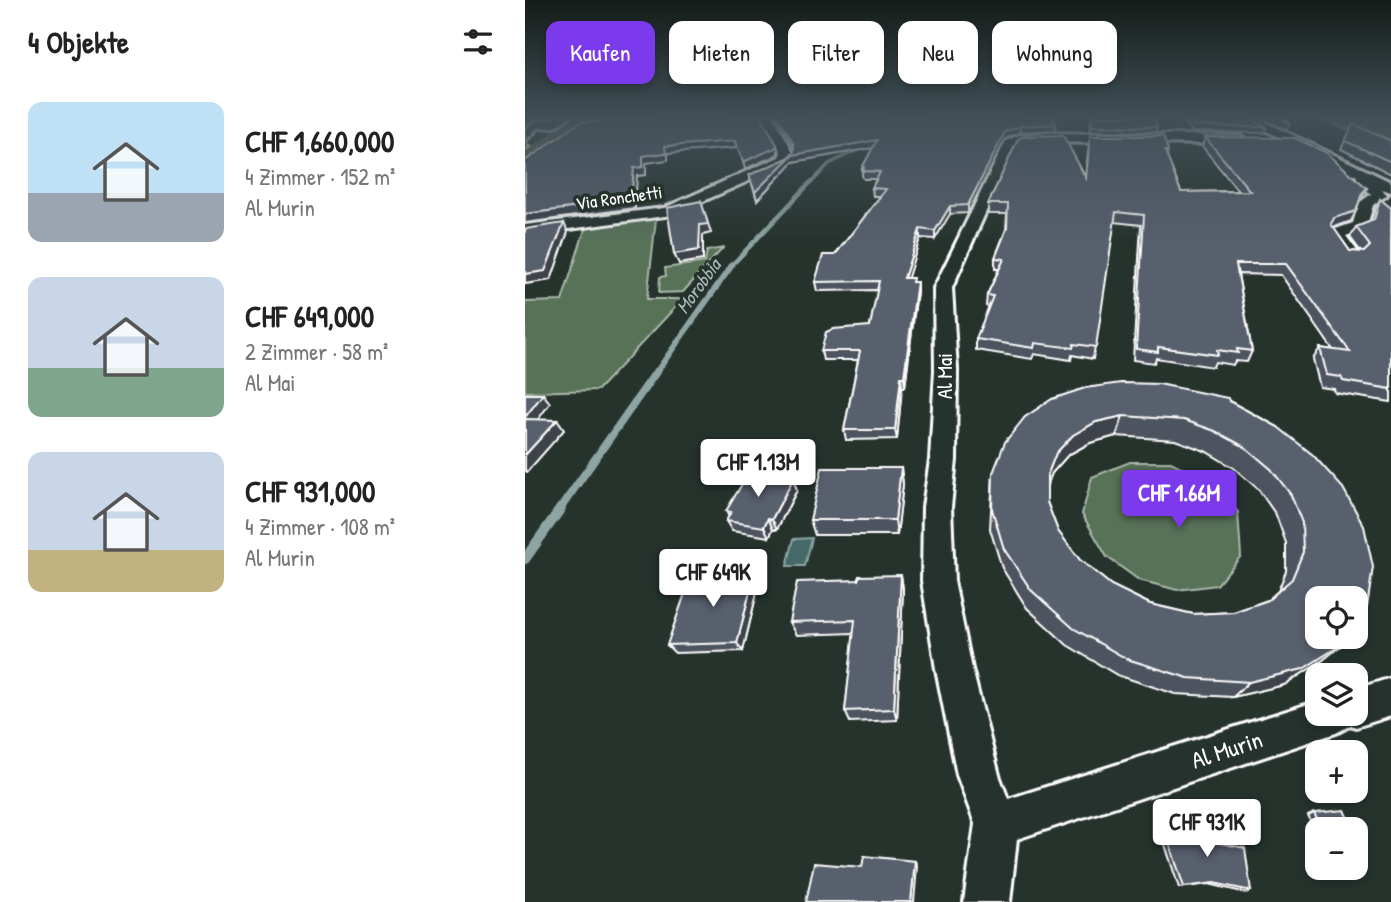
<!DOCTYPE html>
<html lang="de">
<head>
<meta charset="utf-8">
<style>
	body { margin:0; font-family:"Patrick Hand",sans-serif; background:#f6f6f6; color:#222; height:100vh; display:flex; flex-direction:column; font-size:26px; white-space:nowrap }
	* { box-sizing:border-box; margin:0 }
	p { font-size:23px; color:#767676 }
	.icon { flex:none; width:38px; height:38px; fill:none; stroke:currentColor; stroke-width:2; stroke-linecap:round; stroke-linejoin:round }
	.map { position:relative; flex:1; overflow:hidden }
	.panel { display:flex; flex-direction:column; background:#fff; width:525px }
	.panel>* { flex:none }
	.guide { position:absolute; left:21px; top:21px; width:665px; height:63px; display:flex; gap:14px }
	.fabs { position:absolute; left:780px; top:586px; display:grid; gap:14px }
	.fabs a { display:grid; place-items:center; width:63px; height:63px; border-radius:14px; background:#fff; box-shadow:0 4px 10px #0003; font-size:35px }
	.price { position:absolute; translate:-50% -60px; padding:0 16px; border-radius:7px; background:#fff; color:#222; font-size:23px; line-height:46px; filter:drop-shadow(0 2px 4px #0008) }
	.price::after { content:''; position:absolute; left:50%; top:42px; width:21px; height:16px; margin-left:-10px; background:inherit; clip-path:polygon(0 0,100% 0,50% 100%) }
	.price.active { background:#7c3aed; color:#fff }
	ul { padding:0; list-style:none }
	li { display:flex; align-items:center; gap:21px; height:175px; padding:0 28px }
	li span { display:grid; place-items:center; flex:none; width:196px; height:140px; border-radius:14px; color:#555 }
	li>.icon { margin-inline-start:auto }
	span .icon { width:84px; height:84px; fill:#fffc; stroke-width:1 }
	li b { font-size:30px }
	h2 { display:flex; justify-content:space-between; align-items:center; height:84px; padding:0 28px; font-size:30px }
	.chip { padding:0 24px; border-radius:14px; background:#fff; box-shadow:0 4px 10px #0003; font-size:24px; line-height:63px }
	.chip.active { background:#7c3aed; color:#fff }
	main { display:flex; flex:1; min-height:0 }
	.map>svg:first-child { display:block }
</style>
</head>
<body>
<main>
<section class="panel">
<h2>4 Objekte<svg class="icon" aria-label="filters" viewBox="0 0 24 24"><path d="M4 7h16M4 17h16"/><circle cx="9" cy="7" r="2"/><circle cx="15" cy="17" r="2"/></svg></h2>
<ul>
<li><span style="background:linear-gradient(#bfe0f5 65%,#9aa5b1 0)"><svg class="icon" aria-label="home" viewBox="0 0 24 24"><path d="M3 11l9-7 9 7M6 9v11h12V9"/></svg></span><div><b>CHF 1,660,000</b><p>4 Zimmer · 152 m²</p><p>Al Murin</p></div></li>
<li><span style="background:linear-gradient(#c9d6e8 65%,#7fa58c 0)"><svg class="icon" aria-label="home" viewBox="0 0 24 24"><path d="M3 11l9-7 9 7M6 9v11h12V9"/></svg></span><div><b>CHF 649,000</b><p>2 Zimmer · 58 m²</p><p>Al Mai</p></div></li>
<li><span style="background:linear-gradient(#c9d6e8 70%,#c2b280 0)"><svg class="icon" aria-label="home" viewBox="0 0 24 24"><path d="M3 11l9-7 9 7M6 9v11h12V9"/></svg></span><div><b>CHF 931,000</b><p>4 Zimmer · 108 m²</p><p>Al Murin</p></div></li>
</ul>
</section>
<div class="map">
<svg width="866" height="902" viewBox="0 0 866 902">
	<rect width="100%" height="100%" fill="#26332d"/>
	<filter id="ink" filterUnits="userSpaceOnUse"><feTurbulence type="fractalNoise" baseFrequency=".0143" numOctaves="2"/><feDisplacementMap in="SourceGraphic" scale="14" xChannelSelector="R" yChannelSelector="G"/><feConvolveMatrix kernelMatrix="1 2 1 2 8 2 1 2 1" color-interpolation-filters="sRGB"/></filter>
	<g filter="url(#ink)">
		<g fill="#597258" stroke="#acb8ac" stroke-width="2">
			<polygon points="790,116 866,116 866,143 818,128"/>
			<polygon points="131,219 122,299 158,299 73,390 0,392 0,302 37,301 61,226"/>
			<polygon points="198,248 158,292 134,293 135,277 141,276 140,268 180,262 182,251"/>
			<polygon points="605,462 646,462 684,481 713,512 716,556 692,585 652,590 614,580 582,557 557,514 567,477"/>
		</g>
		<polygon fill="#446968" stroke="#8fa5a4" stroke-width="2" points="287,538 280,566 262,566 269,539"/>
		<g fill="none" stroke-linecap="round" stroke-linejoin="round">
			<polyline stroke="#8fa5a4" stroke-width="3.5" points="286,183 304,164 338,147"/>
			<polyline stroke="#8fa5a4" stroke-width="4.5" points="205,267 287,181"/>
			<polyline stroke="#8fa5a4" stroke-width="6" points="130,374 207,265"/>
			<polyline stroke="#8fa5a4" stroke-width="8" points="35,509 131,372"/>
			<polyline stroke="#8fa5a4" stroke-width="10" points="0,559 36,508"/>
			<defs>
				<g id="minor">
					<polygon points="237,116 248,116 268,152 268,158 264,163 147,215 0,235 0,225 139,208 254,157 256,152"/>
					<polygon points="712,116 727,116 866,182 866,192 857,189 862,195 848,205 841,229 821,236 836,256 833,260 821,260 803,234 805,231 828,223 834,203 846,194 832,181 832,176"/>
					<polygon points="37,130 41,131 41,137 22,138 8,147 2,143 15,131"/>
					<polygon points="522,133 715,136 721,140 715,144 498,142 490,146 427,288 432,370 431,460 426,507 429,581 447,669 474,775 483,799 793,701 793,714 831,714 831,689 866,678 866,716 831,727 826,725 811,733 492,839 485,902 439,902 450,824 432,775 411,669 397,581 398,507 405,460 410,370 409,288 481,141 495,135"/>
				</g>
				<polygon id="primary" points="51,116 70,116 7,165 0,167 0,152"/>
			</defs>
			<use href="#minor" stroke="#fff" stroke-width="6"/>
			<use href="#primary" stroke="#fff" stroke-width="6"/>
			<use href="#minor" fill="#26332d" fill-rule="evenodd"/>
			<use href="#primary" fill="#706e59" fill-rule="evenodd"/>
		</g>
		<g fill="#4d525e" stroke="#fff" stroke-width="2" fill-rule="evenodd">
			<polygon points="251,116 527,116 531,124 530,130 495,132 480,139 443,213 425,214 410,239 395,238 382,278 388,282 392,282 392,291 380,387 377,387 372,439 321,440 319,430 333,360 298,360 296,351 345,326 353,290 292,291 290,282 310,255 355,196 348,196 347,188 351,179 339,179 337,176 337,168 348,148 268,162 232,200 224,175 263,158 269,151 269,148"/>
			<polygon points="567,116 632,127 631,132 565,131"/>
			<polygon points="654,116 722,116 742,127 740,133 667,132"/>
			<polygon points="734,116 757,116 765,123 762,130"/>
			<polygon points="828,124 866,141 866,174 816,149"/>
			<polygon points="680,137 842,188 835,200 831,211 826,221 808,227 825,251 836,252 825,237 831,227 846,221 850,209 855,199 866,208 866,402 810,393 809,389 795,387 788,359 795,348 808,350 756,275 713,274 727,351 722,362 710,361 708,365 690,362 688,367 631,358 629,363 608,360 616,225 589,222 568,359 547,355 546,360 509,354 507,359 451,350 451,339 464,307 461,306 462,295 474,269 470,269 470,258 481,229 482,214 463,214 463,204 560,177 564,144 643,151 642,157 656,192 713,191 677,146"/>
			<path d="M 704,401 L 753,427 L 819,643 L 798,660 L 759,685 L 708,697 L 650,694 L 592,675 L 542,645 L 502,608 L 477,568 L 465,529 L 468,473 L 500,417 ZM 591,436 L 650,440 L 680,451 L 709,468 L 733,489 L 751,515 L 761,543 L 761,571 L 753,591 L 743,600 L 709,612 L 668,614 L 625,604 L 586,585 L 555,560 L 533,531 L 522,502 L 522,486 L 527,473 L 543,455 L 565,443 Z"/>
			<polygon points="376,468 378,484 372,535 290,535 285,520"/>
			<polygon points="268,479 272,490 252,529 248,529 244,537 207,531 201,521 204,517 201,511"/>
			<polygon points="221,567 227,576 225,583 232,592 218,651 150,653 142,645 180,584"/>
			<polygon points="376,575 378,589 372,720 325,722 320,711 329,633 271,635 264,622 334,580"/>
			<polygon points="789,813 829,830 793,830 793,837 783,816"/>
			<polygon points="638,824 670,838 726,891 721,893 684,884 654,888 634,826"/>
		</g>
		<g fill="#3e424c" stroke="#fff" stroke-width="2">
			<polygon points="30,116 46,116 30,128 13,129 0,142 0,129 9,121"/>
			<polygon points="495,126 495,132 480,139 443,213 443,205 480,132"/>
			<polygon points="352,140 353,147 268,162 232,200 230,192 267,155"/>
			<polygon points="210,141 212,148 143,153 143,160 121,163 121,175 112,176 110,208 0,223 0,214 109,168 118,156 140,146"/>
			<polygon points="252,145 253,152 252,155 220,169 218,162"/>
			<polygon points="176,201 186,233 178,235 178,260 154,264 149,254"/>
			<polygon points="425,206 425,214 410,239 410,231"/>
			<polygon points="831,211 826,221 804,229 800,234 809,218"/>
			<polygon points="39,223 43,232 26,280 0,284 0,274"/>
			<polygon points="395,229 395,238 380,287 379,278"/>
			<polygon points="392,282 392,291 380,387 379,377"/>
			<polygon points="376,377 377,387 372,439 370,430"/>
			<polygon points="18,394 25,403 7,428 0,420 0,417"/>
			<polygon points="598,416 591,436 565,443 543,455 527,473 518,496 522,476 531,453 548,435 571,422"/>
			<polygon points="32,420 39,430 2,472 0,470 0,455"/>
			<polygon points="376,468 378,484 372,535 370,520"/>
			<polygon points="268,479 272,490 252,529 247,519"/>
			<polygon points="243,518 248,529 244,537 239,527"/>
			<polygon points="221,567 227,576 222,593 216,584"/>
			<polygon points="376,575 378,589 372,720 369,709"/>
			<polygon points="227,583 232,592 218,651 212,643"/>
			<polygon points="819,643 798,660 759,685 708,697 724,682"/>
			<polygon points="390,861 392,866 389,902 386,902"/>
		</g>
		<g fill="#595f6d" stroke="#fff" stroke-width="2" fill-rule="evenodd">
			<polygon points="0,116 30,116 26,119 9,121 0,129"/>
			<polygon points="124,116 236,116 252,145 250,148 218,162 210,141 140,146 141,153 118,156 118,167 109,168 106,200 0,214 0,161 55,122 102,121"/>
			<polygon points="253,116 527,116 531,124 495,126 480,132 443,205 425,206 410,231 395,229 379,278 388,278 387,282 392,282 379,377 376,377 370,430 319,430 335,351 296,351 301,332 308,329 345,326 354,281 290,282 298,255 310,255 361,189 347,188 355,172 338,171 339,168 337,168 352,140 267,155 230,192 224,175 263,158 269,151 269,144"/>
			<polygon points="567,116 629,116 632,127 566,126"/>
			<polygon points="661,116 722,116 742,127 668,126"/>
			<polygon points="750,116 757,116 765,123"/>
			<polygon points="828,124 866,141 866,162 820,141"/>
			<polygon points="538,135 561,178 565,136 638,136 643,151 640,151 656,192 725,191 680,137 770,138 802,153 842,188 837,193 831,211 809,218 806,224 825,251 839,252 845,246 831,227 849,220 855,199 866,208 866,389 818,381 816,377 802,375 795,348 825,352 761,264 711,264 727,351 712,349 713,353 692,350 693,355 633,347 633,352 611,349 619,215 591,212 571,347 549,344 548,348 510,343 509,348 451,339 468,296 462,295 479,259 470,258 482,228 483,204 463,204 493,139 499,136"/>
			<polygon points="176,201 183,224 175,225 174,250 149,254 142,208"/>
			<polygon points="39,223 20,271 0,274 0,229"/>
			<path d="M 596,383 L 634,384 L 703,398 L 704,401 L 753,427 L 788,455 L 818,488 L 839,526 L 848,567 L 842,607 L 831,624 L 831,598 L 793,598 L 793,637 L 823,637 L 819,643 L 778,669 L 724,682 L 663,678 L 602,659 L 548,628 L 506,590 L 479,549 L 467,509 L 468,473 L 480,442 L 500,417 L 527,399 L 560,388 ZM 598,416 L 659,420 L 690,431 L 720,447 L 746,469 L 766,495 L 777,523 L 778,552 L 767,579 L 743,600 L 709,612 L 668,614 L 625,604 L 586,585 L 555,560 L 533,531 L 522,502 L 522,476 L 531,453 L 548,435 L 571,422 Z"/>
			<polygon points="0,394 18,394 0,417"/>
			<polygon points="0,419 32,420 0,455"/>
			<polygon points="297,468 376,468 370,520 285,520"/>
			<polygon points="224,472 268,479 247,519 243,518 239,527 201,521 206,512 201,511"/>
			<polygon points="185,567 221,567 216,584 227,583 212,643 142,645 163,585 180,584"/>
			<polygon points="376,575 369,709 320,711 330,620 264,622 272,582 334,580 334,576"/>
			<polygon points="820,810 829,830 797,830 789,813"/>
			<polygon points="664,820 670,838 720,848 726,891 689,883 659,887 638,824"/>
			<polygon points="339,856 390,861 386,902 281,902 289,863 337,867"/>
		</g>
	</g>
	<linearGradient id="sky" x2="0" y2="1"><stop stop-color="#151c19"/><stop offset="0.48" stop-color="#415057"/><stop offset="1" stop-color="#415057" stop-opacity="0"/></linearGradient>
	<rect width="866" height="243" fill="url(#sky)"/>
	<g text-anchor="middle" stroke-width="7" stroke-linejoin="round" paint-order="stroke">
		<g font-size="18" fill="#fff" stroke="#26332d">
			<text transform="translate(94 198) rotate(-8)" y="6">Via Ronchetti</text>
		</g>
		<g font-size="19" font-style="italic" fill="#abbcbb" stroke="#26332d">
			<text transform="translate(173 286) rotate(-54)" y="7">Morobbia</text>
		</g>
		<g font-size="21" fill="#fff" stroke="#26332d">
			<text transform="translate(420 376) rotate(-90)" y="7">Al Mai</text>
		</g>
		<g font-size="24" fill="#fff" stroke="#26332d">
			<text transform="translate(702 750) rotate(-18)" y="8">Al Murin</text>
		</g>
	</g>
</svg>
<div class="fabs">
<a><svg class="icon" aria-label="locate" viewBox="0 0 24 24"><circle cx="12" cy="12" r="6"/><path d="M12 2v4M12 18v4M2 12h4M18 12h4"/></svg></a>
<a><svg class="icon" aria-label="layers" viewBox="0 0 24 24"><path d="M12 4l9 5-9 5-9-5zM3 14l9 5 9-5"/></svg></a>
<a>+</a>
<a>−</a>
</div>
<b class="price" style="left:233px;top:499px">CHF 1.13M</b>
<b class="price active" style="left:654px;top:530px">CHF 1.66M</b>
<b class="price" style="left:188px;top:609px">CHF 649K</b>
<b class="price" style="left:682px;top:859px">CHF 931K</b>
<div class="guide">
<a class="chip active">Kaufen</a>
<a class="chip">Mieten</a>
<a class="chip">Filter</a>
<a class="chip">Neu</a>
<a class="chip">Wohnung</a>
</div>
</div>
</main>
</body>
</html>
